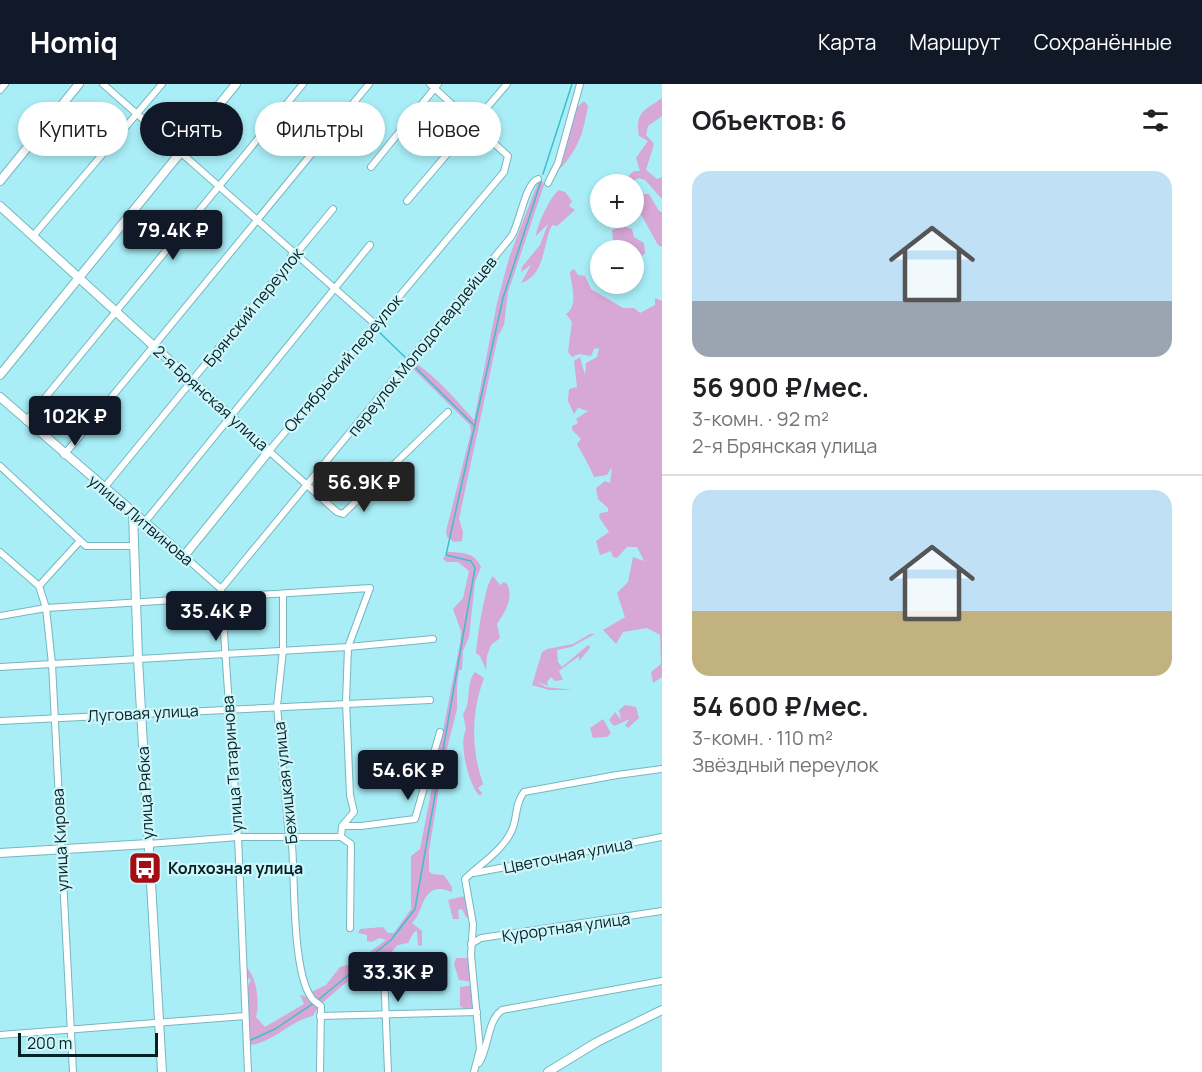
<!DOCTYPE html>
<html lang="ru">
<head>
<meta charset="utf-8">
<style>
	body { margin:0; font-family:Manrope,sans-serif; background:#f6f6f6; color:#202124; height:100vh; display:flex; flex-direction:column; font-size:22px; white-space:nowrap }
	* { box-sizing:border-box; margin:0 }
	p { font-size:20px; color:#757577 }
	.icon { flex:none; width:33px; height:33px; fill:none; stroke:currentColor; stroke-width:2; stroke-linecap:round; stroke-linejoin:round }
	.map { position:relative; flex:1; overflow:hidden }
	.drawer { display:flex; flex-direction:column; background:#fff; width:540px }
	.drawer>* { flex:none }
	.guide { position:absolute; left:18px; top:18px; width:554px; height:54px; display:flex; gap:12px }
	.tools { position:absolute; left:590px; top:90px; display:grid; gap:12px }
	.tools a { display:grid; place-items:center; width:54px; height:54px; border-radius:50%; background:#fff; box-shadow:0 3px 9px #0003; font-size:30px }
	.scale { position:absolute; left:18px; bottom:15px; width:140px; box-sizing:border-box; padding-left:6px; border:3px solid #032024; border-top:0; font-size:16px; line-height:21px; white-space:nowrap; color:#032024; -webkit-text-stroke:4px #cef6fb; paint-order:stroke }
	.price { position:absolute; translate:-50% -51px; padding:0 14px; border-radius:6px; background:#111827; color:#fff; font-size:20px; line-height:39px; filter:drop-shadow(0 2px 3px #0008) }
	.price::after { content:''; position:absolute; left:50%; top:36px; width:18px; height:14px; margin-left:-9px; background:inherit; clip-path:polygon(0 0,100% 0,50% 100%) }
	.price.current { background:#222; color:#fff }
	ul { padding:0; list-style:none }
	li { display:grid; align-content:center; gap:12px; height:318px; padding:0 30px }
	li+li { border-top:2px solid #e0e0e0 }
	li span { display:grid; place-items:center; height:186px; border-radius:18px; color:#555 }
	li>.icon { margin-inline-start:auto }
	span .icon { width:108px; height:108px; fill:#fffc; stroke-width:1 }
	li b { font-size:26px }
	h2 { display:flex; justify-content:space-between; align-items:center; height:72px; padding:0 30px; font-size:26px }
	.pill { padding:0 21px; border-radius:27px; background:#fff; box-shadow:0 3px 9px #0003; font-size:21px; line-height:54px }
	.pill.current { background:#111827; color:#fff }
	header { display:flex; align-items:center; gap:36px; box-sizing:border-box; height:84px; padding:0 30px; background:#111827; color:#fff }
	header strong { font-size:28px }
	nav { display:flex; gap:33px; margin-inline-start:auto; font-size:21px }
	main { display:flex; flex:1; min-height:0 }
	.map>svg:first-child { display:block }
</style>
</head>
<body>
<header>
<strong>Homiq</strong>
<nav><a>Карта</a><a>Маршрут</a><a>Сохранённые</a></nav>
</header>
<main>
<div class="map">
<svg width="662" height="988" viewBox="0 0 662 988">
	<rect width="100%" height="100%" fill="#a9eef7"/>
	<g fill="#d7a7d6">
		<path d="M 662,14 L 662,32 L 648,42 L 646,51 L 654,60 L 646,86 L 657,95 L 662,93 L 662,115 L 645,96 L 639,94 L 633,97 L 626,94 L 634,87 L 640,87 L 636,74 L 648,57 L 639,52 C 635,28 644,27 662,14 Z"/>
		<path d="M 584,17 L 588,22 C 583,50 579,63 560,85 L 576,24 Z"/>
		<path d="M 538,98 L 543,98 L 544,101 L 508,208 L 504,241 L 498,252 L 459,435 L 463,448 L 462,457 L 454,458 L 447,453 L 446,447 L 471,348 L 470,341 L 410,282 L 414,278 C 437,293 456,316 474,336 L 497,219 L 509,174 Z"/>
		<path d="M 559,106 L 565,108 L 572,117 L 569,122 L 575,126 L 557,142 L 552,141 C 542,161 546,191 521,199 L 531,181 L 521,188 L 522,183 L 540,161 L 548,140 L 536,152 C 537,141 551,111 559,106 Z"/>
		<polygon points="642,110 649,110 659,127 662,128 662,163 658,161 637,123 636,114"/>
		<polygon points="623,142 632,145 634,153 644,159 645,169 634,179 634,166 627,158 623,158 618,165 613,157 612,146"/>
		<path d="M 574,185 L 578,191 L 585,192 L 591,205 L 623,224 L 634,224 L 640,229 L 655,221 L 655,214 L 662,217 L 662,593 L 653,599 L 651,588 L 661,580 L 660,551 L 647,544 L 623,548 L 616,560 L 603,546 L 625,533 L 617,509 L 628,498 L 633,473 L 644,477 L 637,463 L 627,463 L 617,474 L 613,473 L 611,467 L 600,471 L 596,457 L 609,448 L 599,433 L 600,429 L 608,428 L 608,424 L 598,415 L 596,404 L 605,397 L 610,399 L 612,383 L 607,391 L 594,393 C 589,381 583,371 577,360 L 581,355 L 572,346 L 572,342 L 578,339 L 576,335 L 588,327 L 578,324 L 574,330 L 568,317 L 569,305 L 577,303 L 574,277 L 580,273 L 585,291 L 586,279 L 597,273 L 599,264 L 594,265 L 591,272 L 579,270 L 572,273 L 568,268 L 572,238 L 566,230 C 579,222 571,201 570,188 Z"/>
		<path d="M 448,468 C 461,468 476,469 481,483 L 475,498 L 469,553 L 463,567 L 462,585 L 459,587 L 457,602 L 457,625 L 443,680 L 429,767 L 429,787 L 432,790 L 444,791 L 452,803 L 452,808 C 421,795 425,827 412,839 L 422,847 L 422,861 L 418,862 L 417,847 L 414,848 L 408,859 L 398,861 C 390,867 392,874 381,878 L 378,874 C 364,885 318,918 313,932 C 291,936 273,959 250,961 L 247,904 L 251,896 L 247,893 L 246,883 C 257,892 260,920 256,933 L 265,943 L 304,920 L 300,911 L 308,913 L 311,908 L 326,901 L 340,883 L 355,879 L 386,856 L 380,854 L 371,858 L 367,857 L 367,851 L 358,849 L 360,845 L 383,843 L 388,849 L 394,849 L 411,825 L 411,772 L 420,765 L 460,559 L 461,547 L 453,525 L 463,514 L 469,487 L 458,478 L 447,478 L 443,475 Z"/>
		<path d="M 493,492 L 500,501 L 504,498 L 507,500 C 514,513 505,529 497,540 L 500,554 L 491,561 L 487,572 L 486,586 L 480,572 L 476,569 C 477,556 485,498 493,492 Z"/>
		<polygon points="590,550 595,550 571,563 557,566 558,578 562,583 587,562 589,561 590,564 579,577 579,572 559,587 563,596 555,597 551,593 547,598 548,602 535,597 546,603 573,606 549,606 532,601 542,568 547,565 573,560"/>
		<path d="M 475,588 L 484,594 C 471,629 471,665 483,700 L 478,704 L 482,709 L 480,712 C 469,703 458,658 466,646 L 463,630 C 472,618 465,600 475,588 Z"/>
		<polygon points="625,621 636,623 639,634 628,644 625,641 630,635 614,642 609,636 615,628 621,636 619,626"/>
		<polygon points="603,635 611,649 607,653 593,654 590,644"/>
		<polygon points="465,812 470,835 466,833 462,825 458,826 459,835 453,835 448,816"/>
		<polygon points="456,874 470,874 476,893 472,898 459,896 454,880"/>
		<polygon points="474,901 475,924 464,925 460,922 460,903"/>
	</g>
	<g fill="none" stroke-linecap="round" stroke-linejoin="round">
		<g stroke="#3bbfcf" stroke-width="1.5">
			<polyline points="543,90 572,0"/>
			<polyline points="377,246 407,275"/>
			<polyline points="412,280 475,342"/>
			<polyline points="318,916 391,856 415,825 475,484 471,477 446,471 503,214 541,97"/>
			<polyline points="251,956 275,945 314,919"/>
		</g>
		<defs>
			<g id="street">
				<polyline points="103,0 375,240"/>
				<polyline points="430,0 508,72 504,88 269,367 337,428 343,430 448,328"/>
				<polyline points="0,6 5,0"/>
				<polyline points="371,83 438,0"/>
				<polyline points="548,99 558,79 580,0"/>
				<polyline points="407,117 507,0"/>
				<polyline points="33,152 162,0"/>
				<polyline points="26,337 303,0"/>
				<polyline points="64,371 369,0"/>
				<polyline points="0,382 86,462 134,462"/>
				<polyline points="104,404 290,177 292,169 300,165 333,125"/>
				<polyline points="144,439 370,161"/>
				<polyline points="0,468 39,502 46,524 52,580 73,988"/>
				<polyline points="184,472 221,505 238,753 248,988"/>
				<polyline points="39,502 79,458"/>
				<path d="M 221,505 L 511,153 C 520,140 525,99 538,95"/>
				<path d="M 283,510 L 283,566 L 277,622 L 289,753 L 292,761 C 295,796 292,886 311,913 C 313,917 318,919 321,922 L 320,988"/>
				<polyline points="0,532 46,524 370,504 348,563 346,618 350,711 354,728 342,742 341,753 351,760 350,844"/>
				<polyline points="0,583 348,563 433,555"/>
				<polyline points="0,637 430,616"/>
				<polyline points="343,742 361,742 415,735 440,648"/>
				<polyline points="148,760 238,753 341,753"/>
				<polyline points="474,789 662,753"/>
				<polyline points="471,860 481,854 662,827"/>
				<polyline points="384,889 388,988"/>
				<polyline points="320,932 477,928"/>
				<polyline points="0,951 245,932"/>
				<path d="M 479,979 C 489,963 487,937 502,926 L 662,897"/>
				<path d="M 474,988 L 480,965 L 471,871 L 473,840 L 465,795 C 479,781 502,767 511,748 C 518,735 514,721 524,708 L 617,691 L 662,685"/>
			</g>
			<g id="secondary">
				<polyline points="0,97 79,0"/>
				<polyline points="0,122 269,367 184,472 0,313"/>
				<polyline points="0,291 236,0"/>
				<polyline points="133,430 138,575 162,988"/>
				<polyline points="0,769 148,760"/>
				<polyline points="548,988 597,958 662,926"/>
			</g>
		</defs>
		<use href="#street" stroke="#74b7c0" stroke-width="8"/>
		<use href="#secondary" stroke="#74b7c0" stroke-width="10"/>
		<use href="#street" stroke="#fff" stroke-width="6"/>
		<use href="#secondary" stroke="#fff" stroke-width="8"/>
	</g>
	<defs>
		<symbol id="bus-square" viewBox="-11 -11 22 22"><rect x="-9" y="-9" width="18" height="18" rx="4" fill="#a50d15" stroke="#cef6fb"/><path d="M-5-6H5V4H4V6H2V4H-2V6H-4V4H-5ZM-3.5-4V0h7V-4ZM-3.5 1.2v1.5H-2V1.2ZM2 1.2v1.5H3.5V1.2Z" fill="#fff"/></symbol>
	</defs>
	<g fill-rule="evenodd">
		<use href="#bus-square" x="126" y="765" width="38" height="38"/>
	</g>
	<g text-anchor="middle" stroke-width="4.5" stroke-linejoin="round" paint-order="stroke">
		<g font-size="16" fill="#032024" stroke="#cef6fb">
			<text transform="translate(253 223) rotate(-51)" y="6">Брянский переулок</text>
			<text transform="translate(422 262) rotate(-51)" y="6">переулок Молодогвардейцев</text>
			<text transform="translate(343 279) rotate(-50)" y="6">Октябрьский переулок</text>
			<text transform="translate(211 314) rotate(42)" y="6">2-я Брянская улица</text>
			<text transform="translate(141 436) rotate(40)" y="6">улица Литвинова</text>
			<text transform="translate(143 629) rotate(-3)" y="6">Луговая улица</text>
			<text transform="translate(232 680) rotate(-94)" y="6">улица Татаринова</text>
			<text transform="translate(285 699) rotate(-96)" y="6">Бежицкая улица</text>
			<text transform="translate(145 709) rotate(-93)" y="6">улица Рябка</text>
			<text transform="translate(60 756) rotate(-93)" y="6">улица Кирова</text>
			<text transform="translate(568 771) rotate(-11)" y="6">Цветочная улица</text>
			<text transform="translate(566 843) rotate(-8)" y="6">Курортная улица</text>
		</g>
		<g font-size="16" font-weight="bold" fill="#032024" stroke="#cef6fb" text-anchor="start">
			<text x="168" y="790">Колхозная улица</text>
		</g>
	</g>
</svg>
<div class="tools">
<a>+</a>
<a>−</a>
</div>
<div class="scale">200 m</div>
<b class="price" style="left:173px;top:177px">79.4K ₽</b>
<b class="price" style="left:75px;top:363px">102K ₽</b>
<b class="price current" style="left:364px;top:429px">56.9K ₽</b>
<b class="price" style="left:216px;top:558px">35.4K ₽</b>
<b class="price" style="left:408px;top:717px">54.6K ₽</b>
<b class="price" style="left:398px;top:919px">33.3K ₽</b>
<div class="guide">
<a class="pill">Купить</a>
<a class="pill current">Снять</a>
<a class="pill">Фильтры</a>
<a class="pill">Новое</a>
</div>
</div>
<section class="drawer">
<h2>Объектов: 6<svg class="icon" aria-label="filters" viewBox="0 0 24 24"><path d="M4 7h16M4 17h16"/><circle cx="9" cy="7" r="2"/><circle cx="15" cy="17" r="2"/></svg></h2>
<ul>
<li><span style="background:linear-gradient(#bfe0f5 70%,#9aa5b1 0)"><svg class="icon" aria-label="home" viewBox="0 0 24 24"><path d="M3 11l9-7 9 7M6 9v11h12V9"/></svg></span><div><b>56 900 ₽/мес.</b><p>3-комн. · 92 m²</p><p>2-я Брянская улица</p></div></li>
<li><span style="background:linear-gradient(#bfe0f5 65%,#c2b280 0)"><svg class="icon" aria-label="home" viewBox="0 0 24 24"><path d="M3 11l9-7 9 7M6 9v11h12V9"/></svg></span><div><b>54 600 ₽/мес.</b><p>3-комн. · 110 m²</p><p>Звёздный переулок</p></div></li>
</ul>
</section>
</main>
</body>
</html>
